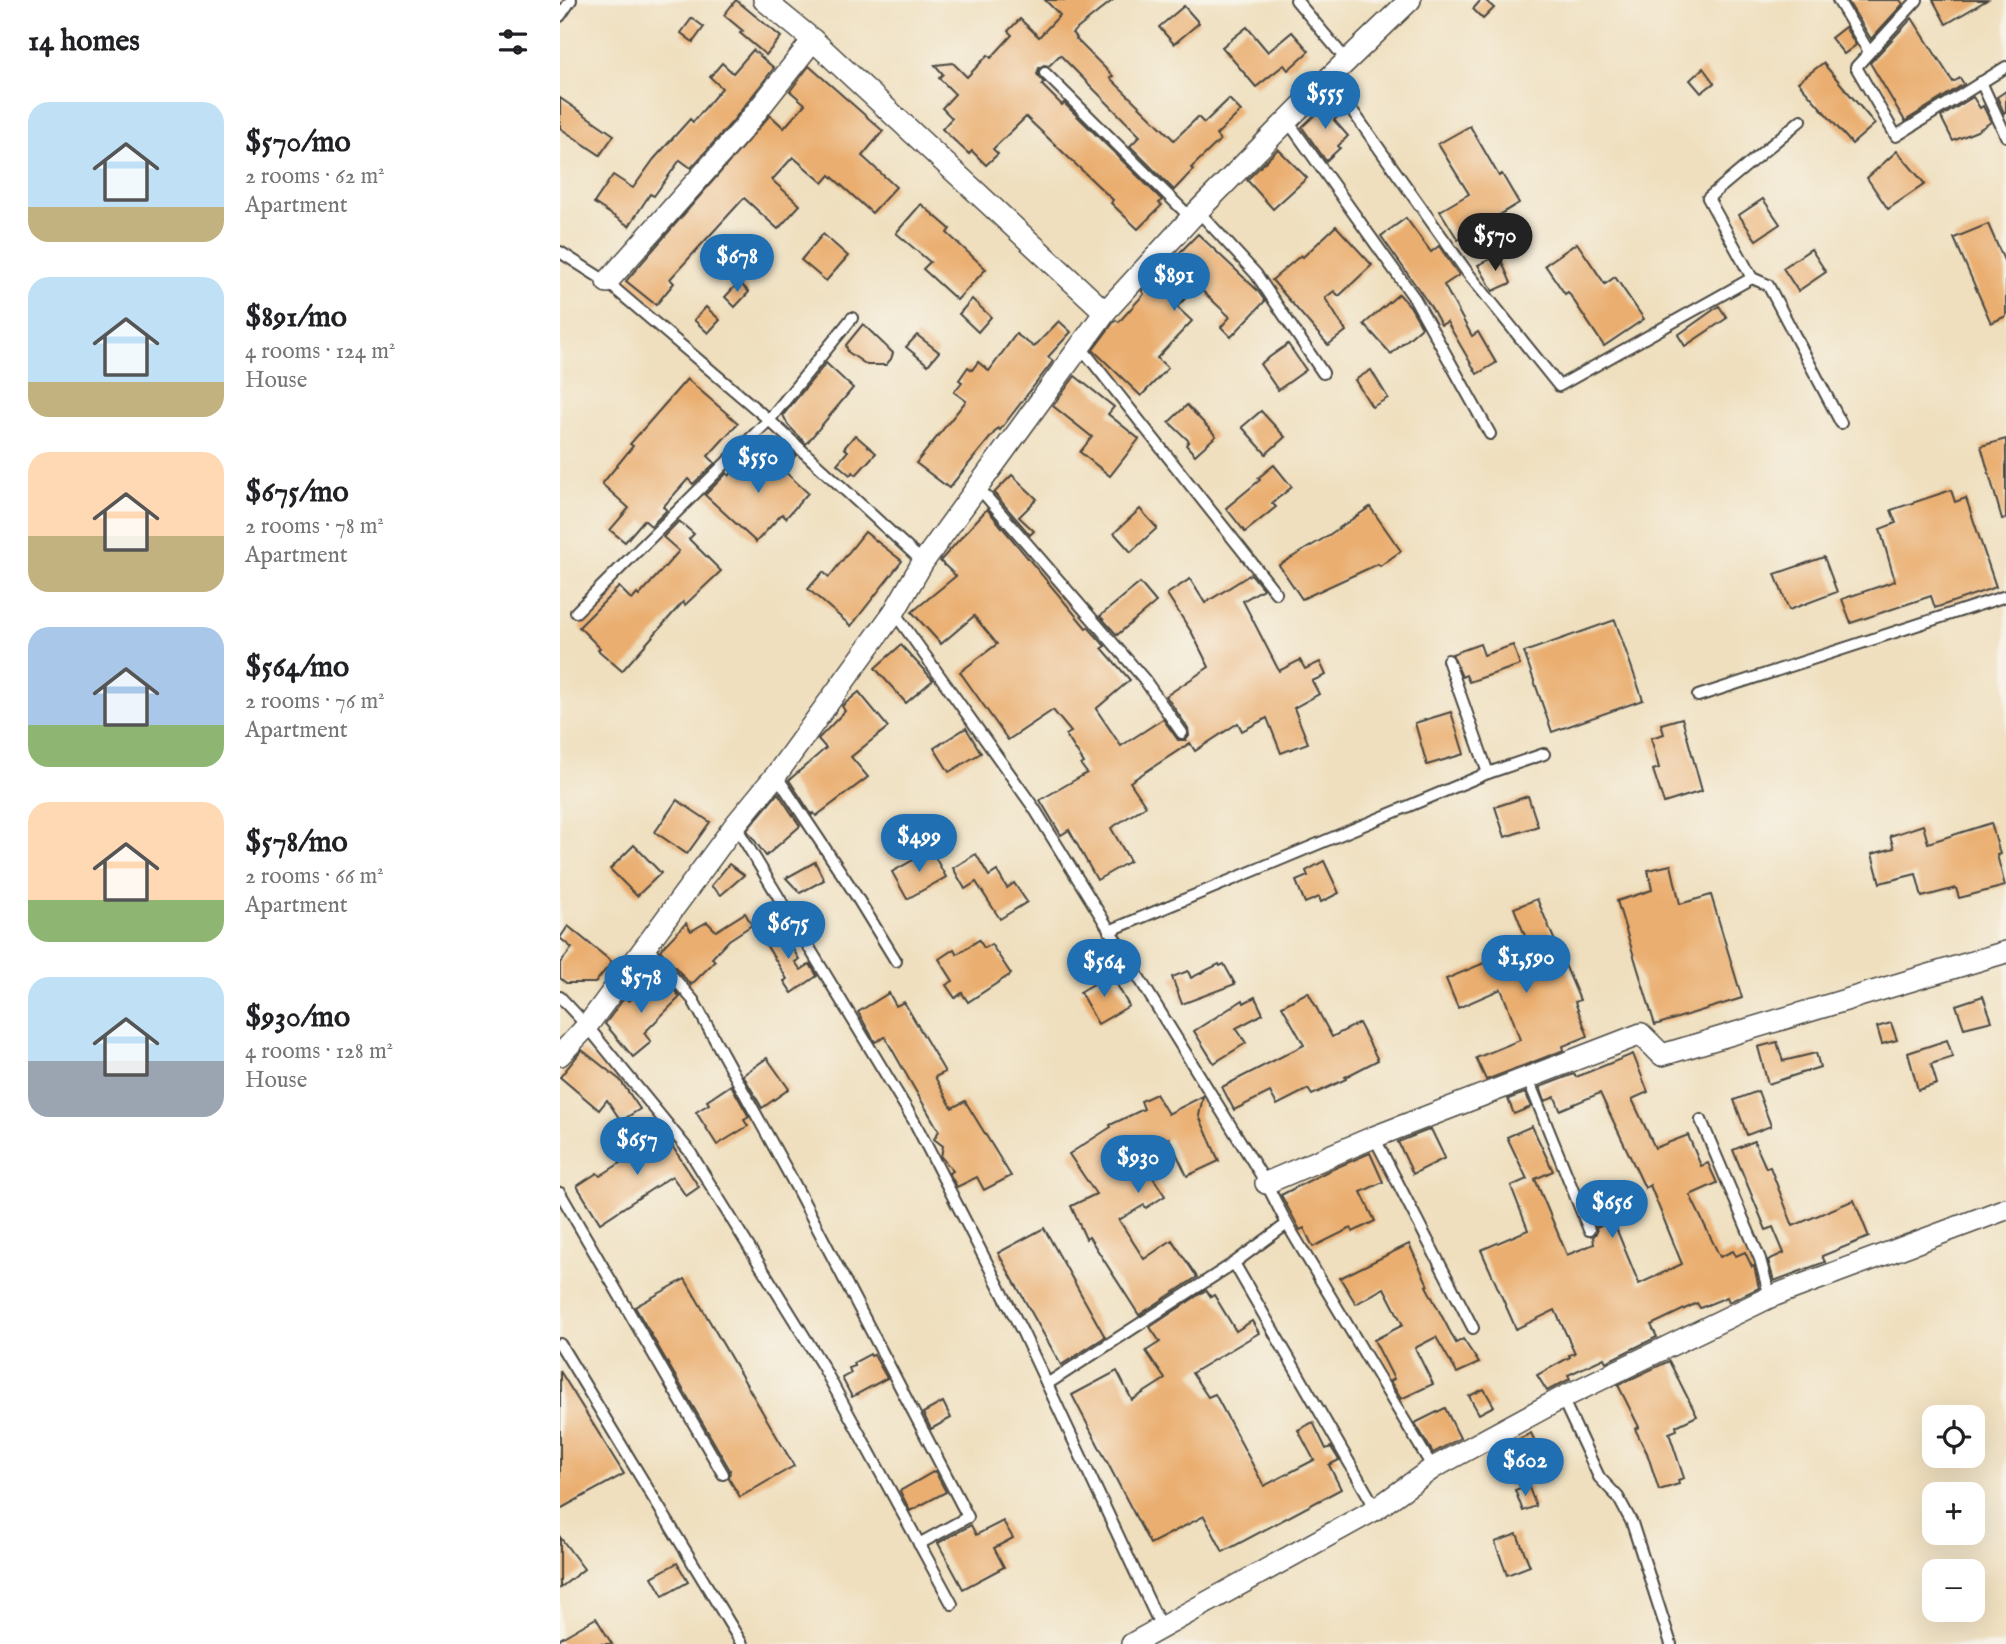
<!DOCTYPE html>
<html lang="en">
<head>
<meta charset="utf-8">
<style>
	body { margin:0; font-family:"IM FELL English",serif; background:#f2f2f2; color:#202124; height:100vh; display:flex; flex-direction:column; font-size:26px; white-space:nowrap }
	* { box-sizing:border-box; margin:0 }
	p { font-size:23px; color:#757577 }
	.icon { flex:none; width:38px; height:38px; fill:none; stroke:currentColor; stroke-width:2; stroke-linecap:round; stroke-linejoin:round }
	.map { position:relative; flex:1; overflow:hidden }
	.side { display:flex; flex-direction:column; background:#fff; width:560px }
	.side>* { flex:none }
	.controls { position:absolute; left:1362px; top:1405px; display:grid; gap:14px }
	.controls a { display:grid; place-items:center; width:63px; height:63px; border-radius:14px; background:#fff; box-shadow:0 7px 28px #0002; font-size:35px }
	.price { position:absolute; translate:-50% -60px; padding:0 16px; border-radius:24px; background:#1f6fb2; color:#fff; font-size:23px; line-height:46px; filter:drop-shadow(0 2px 4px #0008) }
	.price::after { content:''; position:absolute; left:50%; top:42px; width:21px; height:16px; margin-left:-10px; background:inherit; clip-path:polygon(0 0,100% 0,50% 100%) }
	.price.on { background:#222; color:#fff }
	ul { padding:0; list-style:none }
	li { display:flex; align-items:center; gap:21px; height:175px; padding:0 28px }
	li span { display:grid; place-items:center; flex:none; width:196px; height:140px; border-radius:21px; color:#555 }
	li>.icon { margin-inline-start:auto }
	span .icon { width:84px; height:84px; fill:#fffc; stroke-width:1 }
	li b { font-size:30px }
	h2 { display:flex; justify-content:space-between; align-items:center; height:84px; padding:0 28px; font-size:30px }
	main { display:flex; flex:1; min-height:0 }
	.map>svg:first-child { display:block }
</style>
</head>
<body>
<main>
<section class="side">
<h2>14 homes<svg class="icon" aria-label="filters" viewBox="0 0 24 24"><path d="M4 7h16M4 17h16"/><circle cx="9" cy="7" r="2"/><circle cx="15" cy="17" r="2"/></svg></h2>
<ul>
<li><span style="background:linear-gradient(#bfe0f5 75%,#c2b280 0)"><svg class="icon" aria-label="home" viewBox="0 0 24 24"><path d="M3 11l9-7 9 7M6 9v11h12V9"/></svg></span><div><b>$570/mo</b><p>2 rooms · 62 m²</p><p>Apartment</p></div></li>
<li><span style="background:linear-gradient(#bfe0f5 75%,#c2b280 0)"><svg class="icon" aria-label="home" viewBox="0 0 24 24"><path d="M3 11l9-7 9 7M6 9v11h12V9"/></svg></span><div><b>$891/mo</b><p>4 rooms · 124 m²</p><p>House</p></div></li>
<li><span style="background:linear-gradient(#ffd9b3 60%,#c2b280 0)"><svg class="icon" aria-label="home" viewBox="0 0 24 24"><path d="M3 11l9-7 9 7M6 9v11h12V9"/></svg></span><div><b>$675/mo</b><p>2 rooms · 78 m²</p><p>Apartment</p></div></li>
<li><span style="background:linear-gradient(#a9c7e8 70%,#8fb573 0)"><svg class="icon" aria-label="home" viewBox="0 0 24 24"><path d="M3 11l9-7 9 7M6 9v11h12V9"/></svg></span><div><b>$564/mo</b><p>2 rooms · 76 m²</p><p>Apartment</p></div></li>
<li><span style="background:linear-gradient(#ffd9b3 70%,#8fb573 0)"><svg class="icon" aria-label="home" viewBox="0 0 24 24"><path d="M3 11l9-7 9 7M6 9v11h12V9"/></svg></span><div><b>$578/mo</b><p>2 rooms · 66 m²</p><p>Apartment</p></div></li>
<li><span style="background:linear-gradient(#bfe0f5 60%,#9aa5b1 0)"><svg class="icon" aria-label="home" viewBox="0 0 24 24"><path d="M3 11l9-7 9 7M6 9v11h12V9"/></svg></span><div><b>$930/mo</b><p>4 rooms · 128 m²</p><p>House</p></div></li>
</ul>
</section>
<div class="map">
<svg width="1446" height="1644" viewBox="0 0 1446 1644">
	<rect width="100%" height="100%" fill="#f7f3e8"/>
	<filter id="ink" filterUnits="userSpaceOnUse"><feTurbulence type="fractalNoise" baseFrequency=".0143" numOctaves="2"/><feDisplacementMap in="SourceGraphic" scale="14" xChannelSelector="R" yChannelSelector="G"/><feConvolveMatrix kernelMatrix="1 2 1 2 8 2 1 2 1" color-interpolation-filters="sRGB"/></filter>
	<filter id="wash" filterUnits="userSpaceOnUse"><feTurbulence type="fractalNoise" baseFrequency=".00686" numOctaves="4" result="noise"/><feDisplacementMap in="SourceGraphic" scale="28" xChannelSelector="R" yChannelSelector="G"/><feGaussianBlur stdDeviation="1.57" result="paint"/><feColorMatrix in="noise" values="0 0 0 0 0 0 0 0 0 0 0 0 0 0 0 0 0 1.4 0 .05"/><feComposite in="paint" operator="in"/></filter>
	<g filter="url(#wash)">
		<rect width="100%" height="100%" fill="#efdfbe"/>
		<g id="blocks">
			<g fill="#eaae70">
				<polygon points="176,0 221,37 206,55 180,33 183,31 164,15"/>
				<polygon points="485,0 553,0 512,33 517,38 516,39 553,76 550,78 614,140 638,117 644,123 669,99 681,111 656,135 660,140 631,168 633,170 614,190 570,146 580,136 500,55 489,66 484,65 479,68 477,74 484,83 482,85 502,105 504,103 602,200 599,203 602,205 578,229 551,203 553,200 466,117 433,149 438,154 426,165 412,151 409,154 382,129 392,118 382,108 395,94 379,78 383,74 375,65 393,63 407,77 428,55 431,58 452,35 448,31 460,19 479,37 500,15"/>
				<polygon points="921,0 925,0 934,8 923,19 913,9"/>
				<polygon points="1287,0 1340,0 1343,4 1311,39"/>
				<polygon points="1373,0 1427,0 1386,24"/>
				<polygon points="624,6 639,23 614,44 599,27"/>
				<polygon points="132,18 144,27 133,42 121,33"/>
				<polygon points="1352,18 1393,82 1400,78 1404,84 1345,121 1310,63"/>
				<polygon points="687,27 708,52 732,32 749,51 728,70 724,65 696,87 662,47"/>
				<polygon points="1285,27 1296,45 1284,54 1271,38"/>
				<polygon points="193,50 214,68 172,122 131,168 120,160 94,196 90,194 69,226 34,203 53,175 73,188 94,159 130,119 133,122 162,88 150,77 162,63 173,73"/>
				<polygon points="1263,63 1315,124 1292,144 1238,82"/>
				<polygon points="249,66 323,131 302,156 336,187 312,213 270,175 263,183 233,157 212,180 240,205 218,229 184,198 110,279 114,283 96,305 66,281 210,115 224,128 245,104 230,91"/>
				<polygon points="1143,68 1154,83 1141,93 1130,80"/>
				<polygon points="1446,91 1446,111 1444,113 1437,97"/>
				<polygon points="1413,97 1420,108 1423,106 1431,122 1417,131 1393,141 1381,117"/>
				<polygon points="0,98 54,135 40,155 0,128"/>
				<polygon points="767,100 780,115 774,120 788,136 778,146 780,148 766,161 742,127 756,114 754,112"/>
				<polygon points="910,126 939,176 942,174 959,203 898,240 880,211 909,194 878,144"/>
				<polygon points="718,149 747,178 713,209 687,180"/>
				<polygon points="1337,151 1365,184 1328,209 1307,178"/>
				<polygon points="1203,199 1220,224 1196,240 1179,215"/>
				<polygon points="361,204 390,229 387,233 426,269 397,300 363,269 370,262 336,233"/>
				<polygon points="846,218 871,252 879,246 899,275 884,285 912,336 918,332 936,363 917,374 887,322 881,325 871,307 821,236"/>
				<polygon points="1428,224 1446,265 1446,316 1431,323 1394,238"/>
				<polygon points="776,226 812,265 779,296 774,291 765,298 786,331 768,345 712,280 741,255 743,257"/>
				<polygon points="263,234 288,256 266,281 241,260"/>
				<polygon points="638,234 697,290 705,301 671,337 661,327 670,317 637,286 617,307 632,321 597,358 608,368 581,396 533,350 553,323 556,320 559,322 584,294 582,291"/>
				<polygon points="1017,243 1045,284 1055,277 1084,319 1044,346 1008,292 1005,294 985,265"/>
				<polygon points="1251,249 1266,272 1238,291 1223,268"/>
				<polygon points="939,255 951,283 933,291 918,265"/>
				<polygon points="179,282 189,292 175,307 165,297"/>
				<polygon points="839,294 850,306 862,327 831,354 804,324"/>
				<polygon points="412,299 431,317 418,332 399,314"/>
				<polygon points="1159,306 1167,318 1125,346 1118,335"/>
				<polygon points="146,307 160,320 148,333 134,320"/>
				<polygon points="499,321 511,332 488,357 493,361 440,430 438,428 389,488 356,463 406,401 394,392 402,382 399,380 408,367 412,370 418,362 429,371 456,334 474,347"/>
				<polygon points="303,324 333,353 331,359 326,365 307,365 288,352 286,345"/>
				<polygon points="357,335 379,352 368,365 346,347"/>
				<polygon points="728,344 746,370 718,390 700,364"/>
				<polygon points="266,363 293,388 246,444 228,425 223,415"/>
				<polygon points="811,370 828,398 812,407 795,380"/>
				<polygon points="515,376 554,407 548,414 579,439 550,476 520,452 532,437 493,406"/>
				<polygon points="127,379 178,423 148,456 155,463 133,484 128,479 103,507 107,510 91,526 84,520 65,542 50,530 69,508 42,484 73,446 70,444"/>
				<polygon points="627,405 656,436 635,455 626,445 629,441 609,422"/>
				<polygon points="701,411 725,437 706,454 682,427"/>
				<polygon points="295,435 316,453 296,475 293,472 290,475 277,464 288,451 284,448"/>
				<polygon points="1446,439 1446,518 1442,519 1421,446"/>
				<polygon points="225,446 236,455 223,470 248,493 226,518 222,514 196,542 145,495 167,473 169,476 181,463 197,477"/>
				<polygon points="714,465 732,487 712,503 716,507 685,532 666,508 700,480 698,478"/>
				<polygon points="452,475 477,499 459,517 474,531 470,535 434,493"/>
				<polygon points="1391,490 1395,502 1406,498 1436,587 1375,608 1371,596 1291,623 1282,599 1335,581 1320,529 1336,523 1331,510"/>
				<polygon points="810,507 841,551 820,566 818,564 742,599 719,565 766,537"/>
				<polygon points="427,509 526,628 528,627 545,646 542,648 570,680 536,709 561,746 603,719 618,740 626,740 629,736 628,728 606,696 649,667 632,633 607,594 630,579 645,603 691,574 703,589 683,601 719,671 740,660 745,669 760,662 766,675 752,681 759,694 734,708 748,743 721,753 707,718 682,731 678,723 635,751 630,743 570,782 586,806 551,828 570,861 537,880 509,830 501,835 480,800 527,773 521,765 524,763 506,735 511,732 493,710 448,740 400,672 437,644 414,616 381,644 352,612 396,576 380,561"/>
				<polygon points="580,509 597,528 571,552 554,533"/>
				<polygon points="119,521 134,534 129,539 161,571 125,605 123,602 62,671 38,650 40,648 19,627 59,587 72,600 77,594 79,596 119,551 103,537"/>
				<polygon points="305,532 342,561 291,626 248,589 263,572 269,577"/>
				<polygon points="1264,557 1277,592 1229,610 1215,574"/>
				<polygon points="580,583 596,602 557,635 540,616"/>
				<polygon points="1055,620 1083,700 992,732 964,652"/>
				<polygon points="920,644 924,655 953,645 960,665 909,682 906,675 902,677 892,654"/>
				<polygon points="341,645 373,680 346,703 315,668"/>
				<polygon points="299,692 328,727 291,757 308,777 256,816 254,813 252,815 229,780 266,748 258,739 285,711 282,706"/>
				<polygon points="891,712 904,754 867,765 855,723"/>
				<polygon points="1122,718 1142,791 1104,803 1093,770 1099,768 1091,738 1104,734 1101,724"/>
				<polygon points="406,728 421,753 389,772 374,748"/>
				<polygon points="218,793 240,826 206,856 187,830"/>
				<polygon points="968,796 978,826 945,837 935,807"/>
				<polygon points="117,800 150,822 127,854 95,832"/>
				<polygon points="1431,823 1440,854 1437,855 1445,886 1399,898 1396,888 1362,897 1356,874 1320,883 1312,854 1334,848 1330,836 1363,825 1368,843"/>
				<polygon points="74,845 101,873 77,896 50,869"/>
				<polygon points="371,850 386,877 347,899 332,872"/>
				<polygon points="416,854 429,876 437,871 447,888 454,883 467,902 440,919 416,882 405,889 393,868"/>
				<polygon points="764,861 779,893 761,902 759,897 745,903 736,881 748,876 746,871"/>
				<polygon points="255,862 264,880 240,893 226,878"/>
				<polygon points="169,864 184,875 161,895 151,886"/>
				<polygon points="1111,865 1120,904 1151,895 1182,998 1095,1025 1057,901 1092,890 1088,870"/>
				<polygon points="977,899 1020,1000 1015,1002 1028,1036 1003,1046 1004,1050 926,1080 916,1058 960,1040 952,1017 941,989 898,1008 886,979 929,961 928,957 967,941 954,908"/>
				<polygon points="185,913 192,925 169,940 152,958 155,961 131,985 100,950 126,923 131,931 147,922 156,931"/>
				<polygon points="8,926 52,962 35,983 6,983 0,978 0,963 12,948 0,938"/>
				<polygon points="219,927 239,959 235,962 241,970 250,964 257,976 232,993 224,981 227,979 202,938"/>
				<polygon points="419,940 424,948 431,944 451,974 408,1002 402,993 395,998 386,985 393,981 379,959 394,949 397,954"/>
				<polygon points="659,964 660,966 664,964 675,984 622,1004 612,977 628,971 631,978"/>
				<polygon points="551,974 569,1006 538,1024 520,992"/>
				<polygon points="101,975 120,997 84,1033 91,1042 73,1057 45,1024 62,1001 65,998 69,1001"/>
				<polygon points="748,992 772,1037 799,1023 818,1060 785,1077 786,1079 752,1095 748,1089 717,1105 710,1092 674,1110 662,1087 744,1045 722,1006"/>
				<polygon points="329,993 336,1006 344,1002 385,1072 375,1077 392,1108 405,1101 451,1176 424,1190 417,1177 397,1187 389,1173 393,1171 381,1157 383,1146 374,1139 379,1131 354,1088 325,1037 315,1042 298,1012"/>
				<polygon points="1423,996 1432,1021 1404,1028 1396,1005"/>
				<polygon points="695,997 703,1014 676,1028 686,1043 654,1063 634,1031 683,1000 684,1003"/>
				<polygon points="1331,1023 1337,1040 1322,1044 1317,1027"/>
				<polygon points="1387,1040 1393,1057 1371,1064 1377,1084 1358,1090 1348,1053"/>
				<polygon points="1217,1042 1223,1061 1256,1053 1260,1067 1208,1084 1198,1047"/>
				<polygon points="22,1050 60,1080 80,1109 61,1121 47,1100 39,1110 0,1077"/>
				<polygon points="1073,1054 1088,1092 1072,1099 1095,1148 1128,1135 1141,1166 1148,1163 1157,1183 1130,1195 1160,1257 1173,1251 1176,1256 1185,1252 1192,1267 1194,1266 1199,1288 1169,1302 1167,1297 1140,1308 1137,1303 1091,1325 1097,1337 1046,1362 1044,1358 1008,1375 1010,1379 987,1391 977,1375 1010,1357 1009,1355 1015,1353 995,1310 956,1329 921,1250 968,1230 951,1186 967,1179 947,1137 972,1126 993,1171 975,1179 1007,1255 1034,1244 1033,1237 1037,1232 1036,1227 1042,1225 1052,1229 1056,1228 1079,1284 1122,1264 1090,1185 1085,1188 1040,1093 1000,1110 995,1097 985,1101 980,1087 1014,1074 1016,1077"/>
				<polygon points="207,1058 229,1089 202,1108 183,1075"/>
				<polygon points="171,1085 189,1117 184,1120 188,1126 157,1145 136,1112 149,1104 147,1101"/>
				<polygon points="1198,1091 1211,1126 1187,1135 1174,1100"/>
				<polygon points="965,1093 971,1107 954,1114 948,1099"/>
				<polygon points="596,1094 608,1114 643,1096 639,1116 659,1161 627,1176 609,1138 577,1153 605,1196 586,1208 584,1205 559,1220 584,1259 612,1240 637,1277 579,1315 529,1237 526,1239 511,1206 536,1194 509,1154 551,1127 550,1125 584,1109 581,1101"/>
				<polygon points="99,1126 139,1187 126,1196 112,1176 40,1223 17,1186 37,1173 40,1176 90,1144 84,1136"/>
				<polygon points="871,1129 885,1158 853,1174 838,1142"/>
				<polygon points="1194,1141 1206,1168 1210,1167 1233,1226 1294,1200 1309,1237 1262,1256 1265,1262 1214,1281 1208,1260 1224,1253 1213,1227 1206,1230 1173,1150"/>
				<polygon points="810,1153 823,1182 801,1192 815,1221 793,1232 791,1228 753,1247 744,1228 740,1230 721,1195 766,1172"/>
				<polygon points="484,1228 545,1337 501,1365 438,1253"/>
				<polygon points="849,1244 868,1285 866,1286 896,1343 903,1339 919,1363 897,1373 876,1337 855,1348 873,1384 841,1399 830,1381 834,1379 814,1340 843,1325 824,1288 796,1304 780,1278"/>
				<polygon points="125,1279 234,1466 180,1497 169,1479 170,1470 75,1307"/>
				<polygon points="646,1290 651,1297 654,1295 676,1331 692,1321 699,1333 632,1373 648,1397 655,1394 704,1486 754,1460 738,1430 753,1422 766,1449 771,1447 779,1460 769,1465 781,1489 663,1552 644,1516 590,1544 512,1395 557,1371 572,1400 605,1379 586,1351 600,1342 590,1327"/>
				<polygon points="310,1354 311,1356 314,1355 327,1378 292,1397 282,1378 291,1373 289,1368 295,1366 293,1363"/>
				<polygon points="1109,1361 1137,1416 1116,1426 1117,1430 1109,1433 1124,1478 1118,1480 1119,1484 1099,1490 1087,1453 1075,1429 1079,1427 1058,1385"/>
				<polygon points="0,1371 64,1474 0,1509"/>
				<polygon points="924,1389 934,1406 919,1414 909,1396"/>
				<polygon points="383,1402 391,1418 371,1429 363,1413"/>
				<polygon points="885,1408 900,1438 873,1453 855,1423"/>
				<polygon points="971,1433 987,1467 955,1483 940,1451 948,1447 947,1445"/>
				<polygon points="375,1471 386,1492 350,1511 340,1491"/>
				<polygon points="968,1485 976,1506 963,1511 955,1490"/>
				<polygon points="443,1521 453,1538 434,1548 444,1567 403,1589 378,1543 411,1525 416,1535"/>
				<polygon points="957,1534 970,1566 947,1575 935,1542"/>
				<polygon points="0,1537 24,1569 0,1588"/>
				<polygon points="117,1563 128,1582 103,1596 92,1577"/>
				<polygon points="36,1618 52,1644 0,1644 0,1639"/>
			</g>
		</g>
	</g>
	<g filter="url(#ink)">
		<use href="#blocks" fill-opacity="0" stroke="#484641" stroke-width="2"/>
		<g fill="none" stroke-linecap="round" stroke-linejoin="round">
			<defs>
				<g id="service">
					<polyline points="736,0 788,62"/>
					<polyline points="1278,0 1309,52"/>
					<polyline points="1357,0 1296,67 1336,136 1446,67"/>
					<polyline points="0,16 11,0"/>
					<polyline points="485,73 631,218"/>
					<polyline points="769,78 907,272 999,386 1192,278 1208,285 1281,423"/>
					<polyline points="1421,82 1446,136"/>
					<polyline points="727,120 855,299 930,434"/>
					<polyline points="638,211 696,274 763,373"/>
					<polyline points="0,252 47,282 209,420 363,562"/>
					<polyline points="1192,278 1148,198 1241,120"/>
					<polyline points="520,346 716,593"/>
					<polyline points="418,487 584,679 622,733"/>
					<polyline points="16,612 209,420 292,318"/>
					<polyline points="334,612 474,808 706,1183 727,1224 873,1468"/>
					<polyline points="888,660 928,773"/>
					<polyline points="1138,696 1446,596"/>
					<polyline points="216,775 290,886 336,961"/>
					<polyline points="175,825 354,1121 463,1333 602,1629"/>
					<polyline points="549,931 928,773 984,754"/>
					<polyline points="86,946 133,1000 235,1185 408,1517 359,1544"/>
					<polyline points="0,997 27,1026 130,1152 262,1365 392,1604"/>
					<polyline points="968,1079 1029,1230"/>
					<polyline points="1141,1120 1200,1259 1210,1297"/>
					<polyline points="814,1137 913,1328"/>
					<polyline points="0,1193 163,1474"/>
					<polyline points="674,1263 816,1509"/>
					<polyline points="0,1344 182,1644"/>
					<polyline points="487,1384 674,1263 727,1224"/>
					<polyline points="1002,1398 1039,1477 1058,1497 1072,1523 1111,1644"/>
				</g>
				<g id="minor">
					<polyline points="204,0 253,40 545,312"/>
					<polyline points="47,282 182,130 253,40"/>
					<polyline points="0,1055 27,1026 175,825 216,775 334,612 363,562 545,312 631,218 769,78 850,0"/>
					<polyline points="706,1183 814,1137 1081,1034 1102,1055 1446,952"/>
					<polyline points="572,1644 816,1509 873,1468 1002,1398 1210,1297 1446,1209"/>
				</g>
			</defs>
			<use href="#service" stroke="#484641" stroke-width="14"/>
			<use href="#minor" stroke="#484641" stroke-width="24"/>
			<use href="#service" stroke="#fff" stroke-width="10"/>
			<use href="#minor" stroke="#fff" stroke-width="21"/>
		</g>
	</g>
</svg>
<div class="controls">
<a><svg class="icon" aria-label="locate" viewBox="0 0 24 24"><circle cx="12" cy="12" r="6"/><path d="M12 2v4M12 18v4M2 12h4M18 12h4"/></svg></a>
<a>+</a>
<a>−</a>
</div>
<b class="price" style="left:765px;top:131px">$555</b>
<b class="price on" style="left:935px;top:273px">$570</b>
<b class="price" style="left:177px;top:294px">$678</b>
<b class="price" style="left:614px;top:313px">$891</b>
<b class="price" style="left:198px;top:495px">$550</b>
<b class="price" style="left:359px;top:874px">$499</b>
<b class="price" style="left:228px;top:961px">$675</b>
<b class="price" style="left:966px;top:995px">$1,590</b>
<b class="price" style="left:544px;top:999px">$564</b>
<b class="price" style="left:81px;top:1015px">$578</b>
<b class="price" style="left:77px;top:1177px">$657</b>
<b class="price" style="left:578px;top:1195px">$930</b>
<b class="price" style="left:1052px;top:1240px">$656</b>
<b class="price" style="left:965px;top:1498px">$602</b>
</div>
</main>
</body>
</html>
